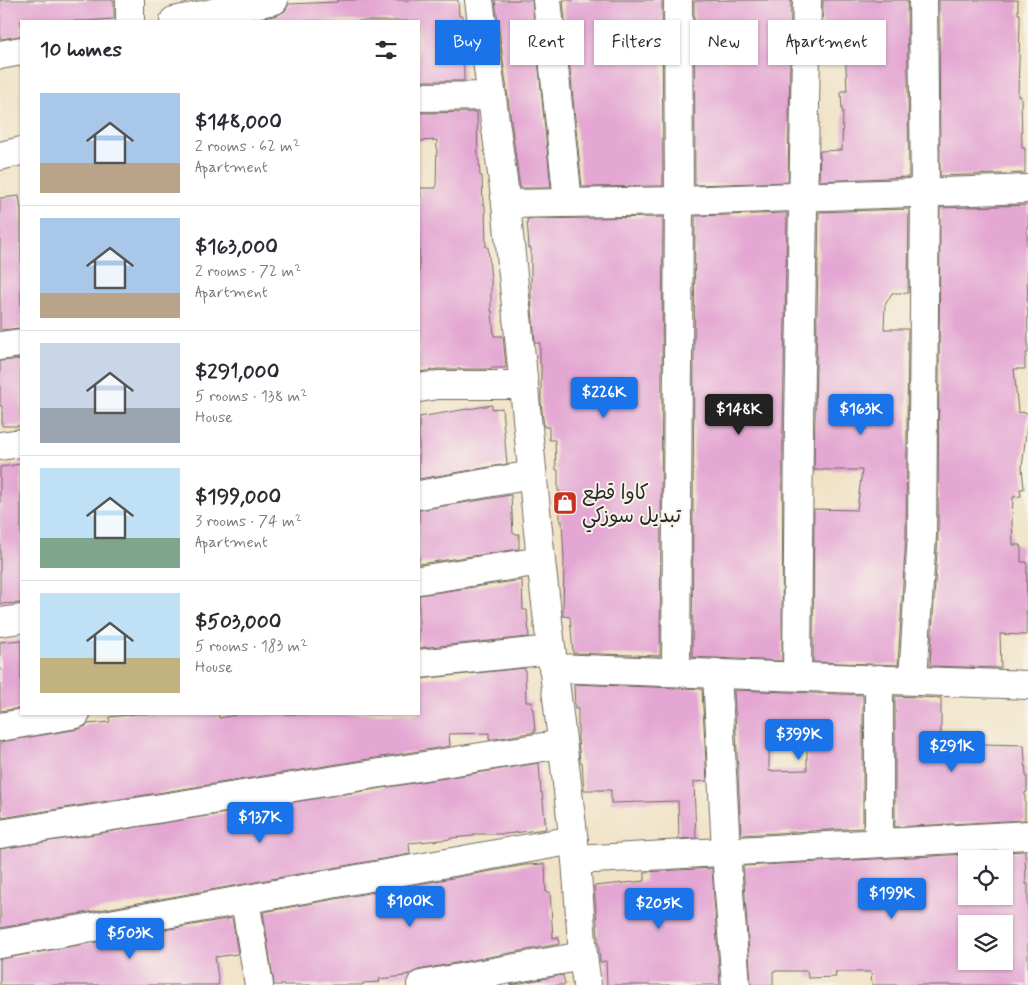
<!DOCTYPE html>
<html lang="en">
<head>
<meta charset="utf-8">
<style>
	body { margin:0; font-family:Mynerve,"Playpen Sans Arabic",sans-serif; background:#f7f7f7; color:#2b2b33; height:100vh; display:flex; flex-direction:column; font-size:19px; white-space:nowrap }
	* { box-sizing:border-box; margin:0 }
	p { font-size:16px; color:#7c7c81 }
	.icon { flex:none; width:28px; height:28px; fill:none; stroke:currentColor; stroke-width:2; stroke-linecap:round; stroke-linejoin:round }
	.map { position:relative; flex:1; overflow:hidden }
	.side { position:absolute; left:20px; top:20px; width:400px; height:695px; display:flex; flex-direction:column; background:#fff; border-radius:0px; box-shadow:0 1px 4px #0004 }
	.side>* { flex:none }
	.hud { position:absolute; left:435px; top:20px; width:475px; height:45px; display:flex; gap:10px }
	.fabs { position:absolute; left:958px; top:850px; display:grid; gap:10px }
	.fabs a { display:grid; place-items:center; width:55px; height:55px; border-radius:0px; background:#fff; box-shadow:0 1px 4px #0004; font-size:25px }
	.price { position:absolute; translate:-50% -42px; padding:0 11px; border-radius:5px; background:#1a73e8; color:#fff; font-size:16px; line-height:32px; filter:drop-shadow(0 1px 2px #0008) }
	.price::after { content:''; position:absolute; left:50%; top:30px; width:15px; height:11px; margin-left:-8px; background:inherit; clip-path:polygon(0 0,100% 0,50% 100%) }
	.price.selected { background:#222; color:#fff }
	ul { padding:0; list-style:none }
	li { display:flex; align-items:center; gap:15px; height:125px; padding:0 20px }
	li+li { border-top:1px solid #e1e1e2 }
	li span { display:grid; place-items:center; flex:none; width:140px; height:100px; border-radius:0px; color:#555 }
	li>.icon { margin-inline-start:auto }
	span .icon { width:60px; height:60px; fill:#fffc; stroke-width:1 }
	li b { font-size:21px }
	h2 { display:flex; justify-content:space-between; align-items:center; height:60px; padding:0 20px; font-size:21px }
	.tag { padding:0 18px; border-radius:0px; background:#fff; box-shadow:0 1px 4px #0004; font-size:18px; line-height:45px }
	.tag.selected { background:#1a73e8; color:#fff }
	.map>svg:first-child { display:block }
</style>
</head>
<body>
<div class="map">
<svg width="1028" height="985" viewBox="0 0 1028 985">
	<rect width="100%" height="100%" fill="#f7f3e8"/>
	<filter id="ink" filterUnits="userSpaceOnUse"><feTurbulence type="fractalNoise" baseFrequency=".02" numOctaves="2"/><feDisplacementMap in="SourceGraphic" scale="10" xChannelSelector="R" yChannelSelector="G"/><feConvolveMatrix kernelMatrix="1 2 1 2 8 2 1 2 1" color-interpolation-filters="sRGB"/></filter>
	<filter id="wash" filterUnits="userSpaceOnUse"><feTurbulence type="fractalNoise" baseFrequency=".0096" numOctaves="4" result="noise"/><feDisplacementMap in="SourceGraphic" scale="20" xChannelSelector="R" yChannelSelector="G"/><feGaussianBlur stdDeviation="1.12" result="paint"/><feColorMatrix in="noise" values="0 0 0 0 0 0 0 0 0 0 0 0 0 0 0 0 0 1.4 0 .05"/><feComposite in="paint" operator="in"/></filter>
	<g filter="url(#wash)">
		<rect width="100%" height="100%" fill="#f0e2c5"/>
		<g id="blocks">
			<g fill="#e4a7d3" fill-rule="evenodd">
				<polygon points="0,0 114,0 114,19 85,21 21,21 21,36 0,39"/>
				<polygon points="337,0 458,0 459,16 463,16 464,81 419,81 419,21 249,21 278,15 285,11 289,4 337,2"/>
				<polygon points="495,0 532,0 551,188 520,188"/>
				<polygon points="563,0 662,0 663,186 582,187"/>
				<polygon points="728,0 791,0 788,182 695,185 694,1"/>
				<polygon points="823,0 907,0 909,177 819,181 820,151 842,150 843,111 842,111 841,91 847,91 845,45 822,46"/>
				<polygon points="939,0 1018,0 1018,14 1020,14 1020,23 1018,96 1021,96 1022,148 1025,148 1025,173 940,176"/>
				<polygon points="477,112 478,160 479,160 480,176 482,176 483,205 485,205 486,247 488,247 491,280 491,311 492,311 494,336 503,336 506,368 492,368 492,369 438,369 419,372 419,197 421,197 420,188 436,188 437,140 419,141 419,113"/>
				<polygon points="19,196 21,210 21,328 0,330 0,198"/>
				<polygon points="1028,205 1028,227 1027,227 1028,353 1026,353 1026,357 1025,357 1025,369 1014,369 1018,412 1028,413 1028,415 1022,468 1024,489 1020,489 1021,496 1013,497 1012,521 1013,545 1021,545 1021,562 1027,562 1026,635 1000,634 1001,668 930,666 938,535 940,208"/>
				<polygon points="909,209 908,293 892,293 885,305 884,329 908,329 906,534 898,665 813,662 814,509 857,510 862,470 814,470 819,212"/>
				<polygon points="787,213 783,423 782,661 692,657 695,216"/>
				<polygon points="663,217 660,656 573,653 570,617 563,616 563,612 564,559 562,521 560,521 560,491 558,491 558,470 556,470 555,440 549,440 549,427 544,427 541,401 541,364 540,364 540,343 535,343 531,297 531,248 529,248 527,219"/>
				<polygon points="21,359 21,426 2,426 2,406 0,406 0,361"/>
				<polygon points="492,405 492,409 502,408 507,464 419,479 419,417"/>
				<polygon points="21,464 21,568 19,568 21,603 0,604 0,467"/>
				<polygon points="511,495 513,534 519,534 519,549 419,564 419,510"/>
				<polygon points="522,580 523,610 527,610 529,637 419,648 419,595"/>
				<polygon points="21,640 21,708 0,711 0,642"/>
				<polygon points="525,668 526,702 532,702 532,709 533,709 535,732 489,740 489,733 449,734 450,746 2,818 0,790 0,742 79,729 86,726 88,724 110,722 109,717 136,714 218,714 219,718 242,714 419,714 419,679"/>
				<polygon points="574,684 702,689 707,781 694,782 696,838 679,839 678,801 611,803 611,790 584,790 582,762 580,762 578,739 578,709 575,709"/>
				<path d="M 734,690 L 863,695 L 863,828 L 741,835 ZM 769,736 L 807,736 L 807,770 L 769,771 Z"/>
				<polygon points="895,696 941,698 941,743 1024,745 1026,776 1027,776 1027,792 1025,792 1025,820 895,827"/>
				<polygon points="539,763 541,793 542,792 546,829 506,834 473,834 474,836 451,838 451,839 409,843 410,854 0,928 0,849"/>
				<path d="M 1025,851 L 1026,884 L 1028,884 L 1028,985 L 872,985 L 871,972 L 835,972 L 836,977 L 808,978 L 807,971 L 773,971 L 773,985 L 751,985 L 743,866 ZM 966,859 L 1004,859 L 1004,896 L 966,896 ZM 1004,921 L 1004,961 L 966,961 L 966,924 L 967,924 L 967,922 Z"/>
				<polygon points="545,864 546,892 550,892 553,938 558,937 559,944 418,970 410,974 404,975 404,976 379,979 380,982 363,983 363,985 274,985 263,912 525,865"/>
				<polygon points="712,868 720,985 607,985 606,961 600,962 594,886 645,881 645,872"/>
				<polygon points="232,918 238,954 215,957 219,985 0,985 0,959"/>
				<polygon points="563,975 565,985 510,985"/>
			</g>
		</g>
	</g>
	<g filter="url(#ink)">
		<use href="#blocks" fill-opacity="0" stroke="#706b61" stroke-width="1"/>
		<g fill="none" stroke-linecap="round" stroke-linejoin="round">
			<defs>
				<g id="minor">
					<polyline points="130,0 130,21"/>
					<polyline points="479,0 506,204 541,561 576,860 583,956 587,985"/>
					<polyline points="547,0 568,202"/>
					<polyline points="174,21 274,0"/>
					<polyline points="0,55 21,51"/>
					<polyline points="419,97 492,96"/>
					<polyline points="0,156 21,151"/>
					<polyline points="506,204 679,201 1028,189"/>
					<polyline points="0,346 21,343"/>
					<polyline points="419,388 438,385 524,385"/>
					<polyline points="0,446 21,443"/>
					<polyline points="419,495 532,475"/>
					<polyline points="419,580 541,561"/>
					<polyline points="0,622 21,619"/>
					<polyline points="419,664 551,650"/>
					<polyline points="553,668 1028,685"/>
					<polyline points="676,672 679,201 678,0"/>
					<polyline points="717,673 726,852 736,985"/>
					<polyline points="797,676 799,423 807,0"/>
					<polyline points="879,679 879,843"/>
					<polyline points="913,680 922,535 925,192 923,0"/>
					<polyline points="0,727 76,714"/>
					<polyline points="0,834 562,744"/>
					<polyline points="576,860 1028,835"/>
					<polyline points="245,900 259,985"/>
					<polyline points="0,944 574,840"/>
					<polyline points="421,985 583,956"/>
				</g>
			</defs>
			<use href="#minor" stroke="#706b61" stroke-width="30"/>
			<use href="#minor" stroke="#fff" stroke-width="28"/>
		</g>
	</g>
	<defs>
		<symbol id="shop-square" viewBox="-11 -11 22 22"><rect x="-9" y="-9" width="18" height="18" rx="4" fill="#c8321e" stroke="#f7f3e8"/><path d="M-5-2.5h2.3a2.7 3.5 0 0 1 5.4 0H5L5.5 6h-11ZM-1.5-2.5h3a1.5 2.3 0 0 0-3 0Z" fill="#fff"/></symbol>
	</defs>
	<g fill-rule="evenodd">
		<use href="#shop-square" x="551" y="489" width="28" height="28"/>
	</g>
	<g text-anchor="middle" stroke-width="4" stroke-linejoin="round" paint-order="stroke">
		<g font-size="20" fill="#2b2b2b" stroke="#f7f3e8" text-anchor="start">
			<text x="582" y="499">كاوا قطع<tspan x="582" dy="23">تبديل سوزكي</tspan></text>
		</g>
	</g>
</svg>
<div class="fabs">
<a><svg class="icon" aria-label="locate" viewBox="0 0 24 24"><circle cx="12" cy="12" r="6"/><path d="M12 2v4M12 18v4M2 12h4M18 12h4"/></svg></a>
<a><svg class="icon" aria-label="layers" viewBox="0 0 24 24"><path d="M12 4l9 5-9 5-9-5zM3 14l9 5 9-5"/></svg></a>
</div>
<b class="price" style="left:604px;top:419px">$226K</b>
<b class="price selected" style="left:739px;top:436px">$148K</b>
<b class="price" style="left:861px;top:436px">$163K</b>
<b class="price" style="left:799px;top:761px">$399K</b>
<b class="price" style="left:952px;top:773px">$291K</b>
<b class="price" style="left:260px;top:844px">$137K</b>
<b class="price" style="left:892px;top:920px">$199K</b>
<b class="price" style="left:410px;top:928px">$100K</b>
<b class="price" style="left:659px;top:930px">$205K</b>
<b class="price" style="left:130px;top:960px">$503K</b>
<div class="hud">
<a class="tag selected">Buy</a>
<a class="tag">Rent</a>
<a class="tag">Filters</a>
<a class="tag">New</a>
<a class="tag">Apartment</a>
</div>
<section class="side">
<h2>10 homes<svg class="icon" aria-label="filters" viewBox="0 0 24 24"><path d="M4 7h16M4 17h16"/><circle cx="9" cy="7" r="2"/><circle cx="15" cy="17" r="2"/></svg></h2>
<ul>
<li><span style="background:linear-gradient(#a9c7e8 70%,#b9a48a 0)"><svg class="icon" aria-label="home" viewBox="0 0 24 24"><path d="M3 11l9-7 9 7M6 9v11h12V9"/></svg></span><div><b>$148,000</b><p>2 rooms · 62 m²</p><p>Apartment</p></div></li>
<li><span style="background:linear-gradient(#a9c7e8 75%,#b9a48a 0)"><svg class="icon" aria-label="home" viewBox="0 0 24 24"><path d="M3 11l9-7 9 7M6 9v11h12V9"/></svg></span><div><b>$163,000</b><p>2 rooms · 72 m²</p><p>Apartment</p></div></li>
<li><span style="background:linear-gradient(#c9d6e8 65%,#9aa5b1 0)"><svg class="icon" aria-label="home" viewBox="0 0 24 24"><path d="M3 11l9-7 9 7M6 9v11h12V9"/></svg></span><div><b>$291,000</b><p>5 rooms · 138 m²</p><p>House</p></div></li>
<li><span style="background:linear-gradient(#bfe0f5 70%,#7fa58c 0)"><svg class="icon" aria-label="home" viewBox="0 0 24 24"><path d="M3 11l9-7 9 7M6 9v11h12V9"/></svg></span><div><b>$199,000</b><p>3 rooms · 74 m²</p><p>Apartment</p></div></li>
<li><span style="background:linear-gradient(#bfe0f5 65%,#c2b280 0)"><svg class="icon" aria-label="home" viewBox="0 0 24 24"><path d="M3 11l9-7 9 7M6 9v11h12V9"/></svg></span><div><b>$503,000</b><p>5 rooms · 183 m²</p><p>House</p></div></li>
</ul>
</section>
</div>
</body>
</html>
